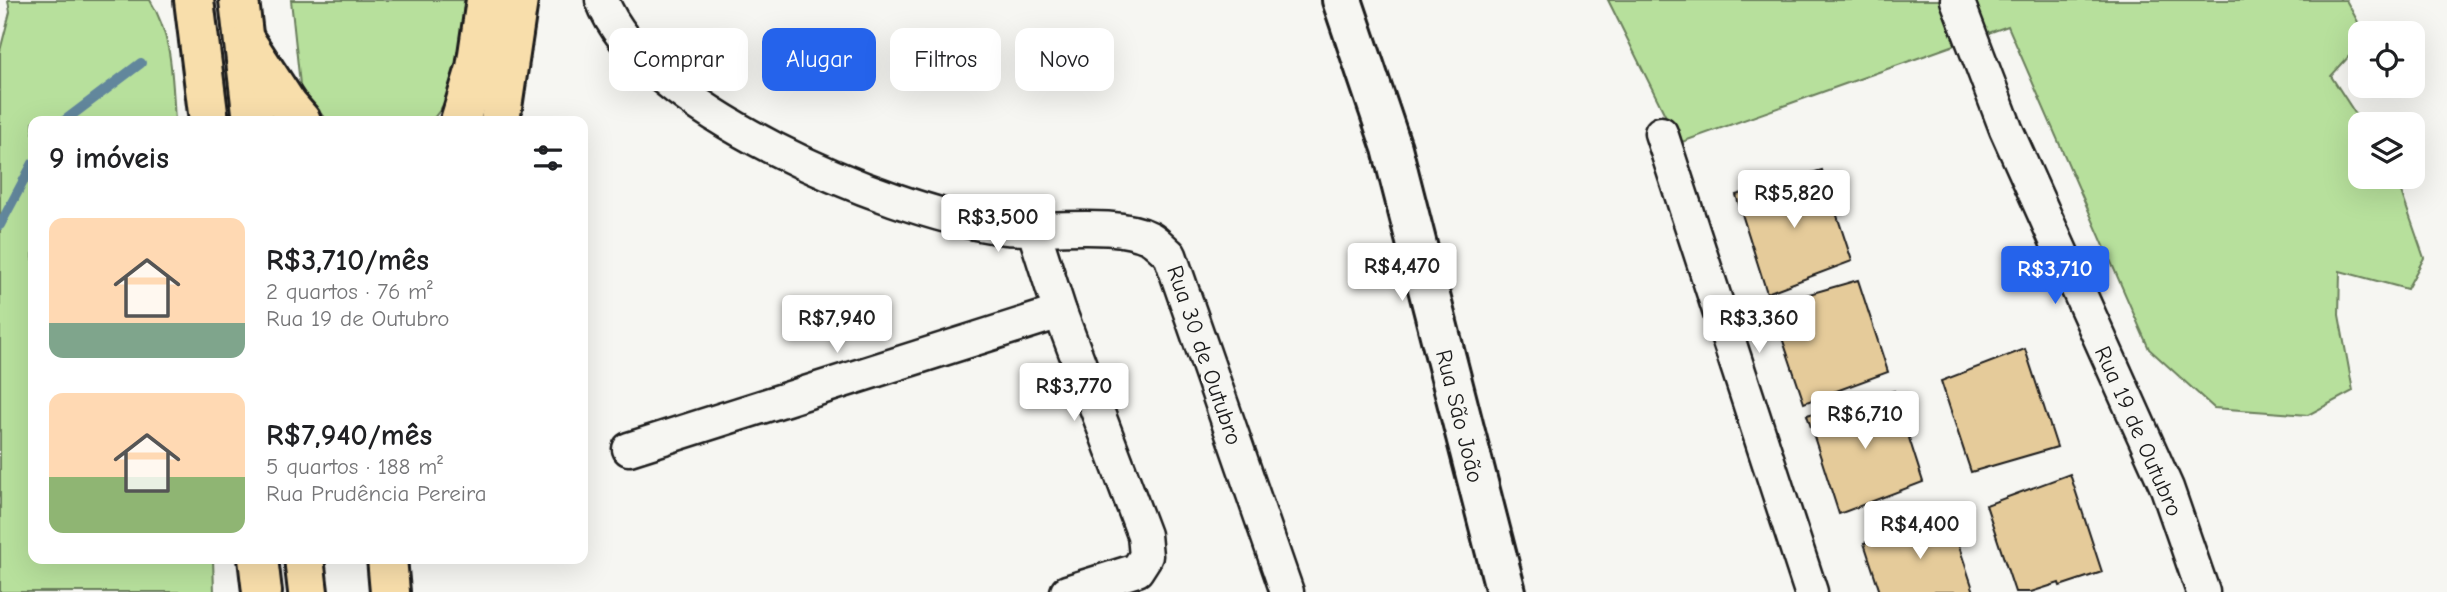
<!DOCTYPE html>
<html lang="pt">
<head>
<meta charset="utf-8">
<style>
	body { margin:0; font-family:"Comic Neue",sans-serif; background:#f2f2f2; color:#202124; height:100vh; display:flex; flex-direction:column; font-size:26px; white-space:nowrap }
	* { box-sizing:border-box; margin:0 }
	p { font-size:23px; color:#757577 }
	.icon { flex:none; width:38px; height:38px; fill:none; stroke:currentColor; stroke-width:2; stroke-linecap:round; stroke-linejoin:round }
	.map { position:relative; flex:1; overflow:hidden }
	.details { position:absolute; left:28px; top:116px; width:560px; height:448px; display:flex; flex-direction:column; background:#fff; border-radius:14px; box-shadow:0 7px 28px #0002 }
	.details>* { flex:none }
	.hud { position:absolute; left:609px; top:28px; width:665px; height:63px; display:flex; gap:14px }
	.buttons { position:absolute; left:2348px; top:21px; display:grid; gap:14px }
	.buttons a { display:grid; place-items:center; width:77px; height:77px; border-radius:14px; background:#fff; box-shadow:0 7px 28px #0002; font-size:35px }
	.price { position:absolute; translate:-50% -60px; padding:0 16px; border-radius:7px; background:#fff; color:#222; font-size:23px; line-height:46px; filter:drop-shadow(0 2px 4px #0008) }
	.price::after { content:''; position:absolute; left:50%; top:42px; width:21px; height:16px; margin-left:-10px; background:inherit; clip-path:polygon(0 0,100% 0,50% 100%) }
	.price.active { background:#2563eb; color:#fff }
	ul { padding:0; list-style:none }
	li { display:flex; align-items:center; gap:21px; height:175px; padding:0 21px }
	li span { display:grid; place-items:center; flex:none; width:196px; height:140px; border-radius:14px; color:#555 }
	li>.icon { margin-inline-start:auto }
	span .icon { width:84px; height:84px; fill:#fffc; stroke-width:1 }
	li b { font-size:30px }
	h2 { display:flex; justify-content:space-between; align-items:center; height:84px; padding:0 21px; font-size:30px }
	.pill { padding:0 24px; border-radius:14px; background:#fff; box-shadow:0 7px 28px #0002; font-size:24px; line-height:63px }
	.pill.active { background:#2563eb; color:#fff }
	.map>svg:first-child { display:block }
</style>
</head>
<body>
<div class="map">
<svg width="2447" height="592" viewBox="0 0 2447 592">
	<rect width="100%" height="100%" fill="#f6f6f2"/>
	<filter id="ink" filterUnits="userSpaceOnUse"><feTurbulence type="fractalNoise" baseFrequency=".0143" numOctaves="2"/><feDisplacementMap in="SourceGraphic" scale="14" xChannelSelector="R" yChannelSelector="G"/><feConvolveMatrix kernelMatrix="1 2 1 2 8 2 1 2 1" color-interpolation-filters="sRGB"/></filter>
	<g filter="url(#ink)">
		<g fill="#b7e09c" stroke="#6a7e5c" stroke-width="2">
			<path d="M 8,0 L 150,0 C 173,38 172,77 175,121 L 33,121 L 33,558 L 213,558 L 214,592 L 0,592 L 0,51 L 10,12 Z"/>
			<path d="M 291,0 L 464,0 C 461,40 461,91 431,121 L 328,121 L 301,94 Z"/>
			<polygon points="1608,0 2346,0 2364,33 2361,33 2361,43 2331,76 2362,124 2361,177 2396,177 2424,258 2407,289 2340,271 2339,315 2353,391 2308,415 2214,408 2149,349 2008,26 1679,143"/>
		</g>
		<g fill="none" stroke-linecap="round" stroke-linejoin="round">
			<g stroke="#62879c" stroke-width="10">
				<polyline points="64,121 141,63"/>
				<polyline points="0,225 33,163"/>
			</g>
		</g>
		<g fill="#e5cb9a" stroke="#1c1c1c" stroke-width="2">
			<polygon points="1822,170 1852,261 1767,293 1736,195"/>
			<polygon points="1858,280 1888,372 1804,403 1771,305"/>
			<polygon points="2025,349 2057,447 1971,472 1941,381"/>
			<polygon points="1894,391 1923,482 1839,514 1807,415"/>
			<polygon points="2070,474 2102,572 2060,586 2059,583 2031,592 2015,592 1986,505"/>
			<polygon points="1950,519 1974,592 1880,592 1864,543"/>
		</g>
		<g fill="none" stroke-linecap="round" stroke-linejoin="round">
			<defs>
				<g id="minor">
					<path d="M 602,0 C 643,110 887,210 997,227 C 1041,234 1112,219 1150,238 C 1157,242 1164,250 1170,255 L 1287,592"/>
					<polyline points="1957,0 2006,129 2167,488 2203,592"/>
					<polyline points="1661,133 1811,592"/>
					<polyline points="1034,231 1060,312 1144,535 1146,556 1137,570 1067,592"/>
					<polyline points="629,449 1060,312"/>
				</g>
				<polyline id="tertiary" points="1342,0 1392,148 1506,592"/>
				<g id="primary">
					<polyline points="194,0 209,121"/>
					<polyline points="239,0 253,121"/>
					<polyline points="248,45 288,106 301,121"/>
					<polyline points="460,121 476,68 486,0"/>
					<polyline points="500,121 518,0"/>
					<polyline points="258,558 262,592"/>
					<polyline points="304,558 308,592"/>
					<polyline points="387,558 390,592"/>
				</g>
			</defs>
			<use href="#minor" stroke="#1c1c1c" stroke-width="37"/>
			<use href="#tertiary" stroke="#1c1c1c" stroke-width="44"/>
			<use href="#primary" stroke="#1c1c1c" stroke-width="44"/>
			<use href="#minor" stroke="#f6f6f2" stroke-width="32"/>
			<use href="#tertiary" stroke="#f6f6f2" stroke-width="38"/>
			<use href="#primary" stroke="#f8deab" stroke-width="38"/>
		</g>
	</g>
	<g text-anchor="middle" stroke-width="7" stroke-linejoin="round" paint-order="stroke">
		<g font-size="23" fill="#1c1c1c" stroke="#f6f6f2">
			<text transform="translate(1205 355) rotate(71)" y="8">Rua 30 de Outubro</text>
			<text transform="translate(1460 416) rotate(76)" y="8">Rua São João</text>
			<text transform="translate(2139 431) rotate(66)" y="8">Rua 19 de Outubro</text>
		</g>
	</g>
</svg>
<div class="buttons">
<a><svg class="icon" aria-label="locate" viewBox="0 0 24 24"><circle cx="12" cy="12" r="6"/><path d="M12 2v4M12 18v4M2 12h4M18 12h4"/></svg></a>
<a><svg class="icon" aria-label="layers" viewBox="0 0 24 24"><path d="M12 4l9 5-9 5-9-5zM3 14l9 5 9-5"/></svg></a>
</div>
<b class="price" style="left:1794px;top:230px">R$5,820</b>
<b class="price" style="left:998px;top:254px">R$3,500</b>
<b class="price" style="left:1402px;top:303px">R$4,470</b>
<b class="price active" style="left:2055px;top:306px">R$3,710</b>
<b class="price" style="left:837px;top:355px">R$7,940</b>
<b class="price" style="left:1759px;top:355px">R$3,360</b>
<b class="price" style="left:1074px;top:423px">R$3,770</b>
<b class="price" style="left:1865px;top:451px">R$6,710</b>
<b class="price" style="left:1920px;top:561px">R$4,400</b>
<div class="hud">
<a class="pill">Comprar</a>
<a class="pill active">Alugar</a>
<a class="pill">Filtros</a>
<a class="pill">Novo</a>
</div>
<section class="details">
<h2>9 imóveis<svg class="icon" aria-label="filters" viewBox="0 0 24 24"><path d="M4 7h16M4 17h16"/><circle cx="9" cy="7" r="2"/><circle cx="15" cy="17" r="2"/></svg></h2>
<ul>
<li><span style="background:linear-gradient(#ffd9b3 75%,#7fa58c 0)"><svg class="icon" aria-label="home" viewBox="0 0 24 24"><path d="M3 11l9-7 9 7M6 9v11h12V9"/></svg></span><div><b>R$3,710/mês</b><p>2 quartos · 76 m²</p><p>Rua 19 de Outubro</p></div></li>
<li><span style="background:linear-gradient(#ffd9b3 60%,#8fb573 0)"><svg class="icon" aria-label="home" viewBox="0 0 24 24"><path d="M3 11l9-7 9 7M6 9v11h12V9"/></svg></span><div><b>R$7,940/mês</b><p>5 quartos · 188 m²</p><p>Rua Prudência Pereira</p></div></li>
</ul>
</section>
</div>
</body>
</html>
